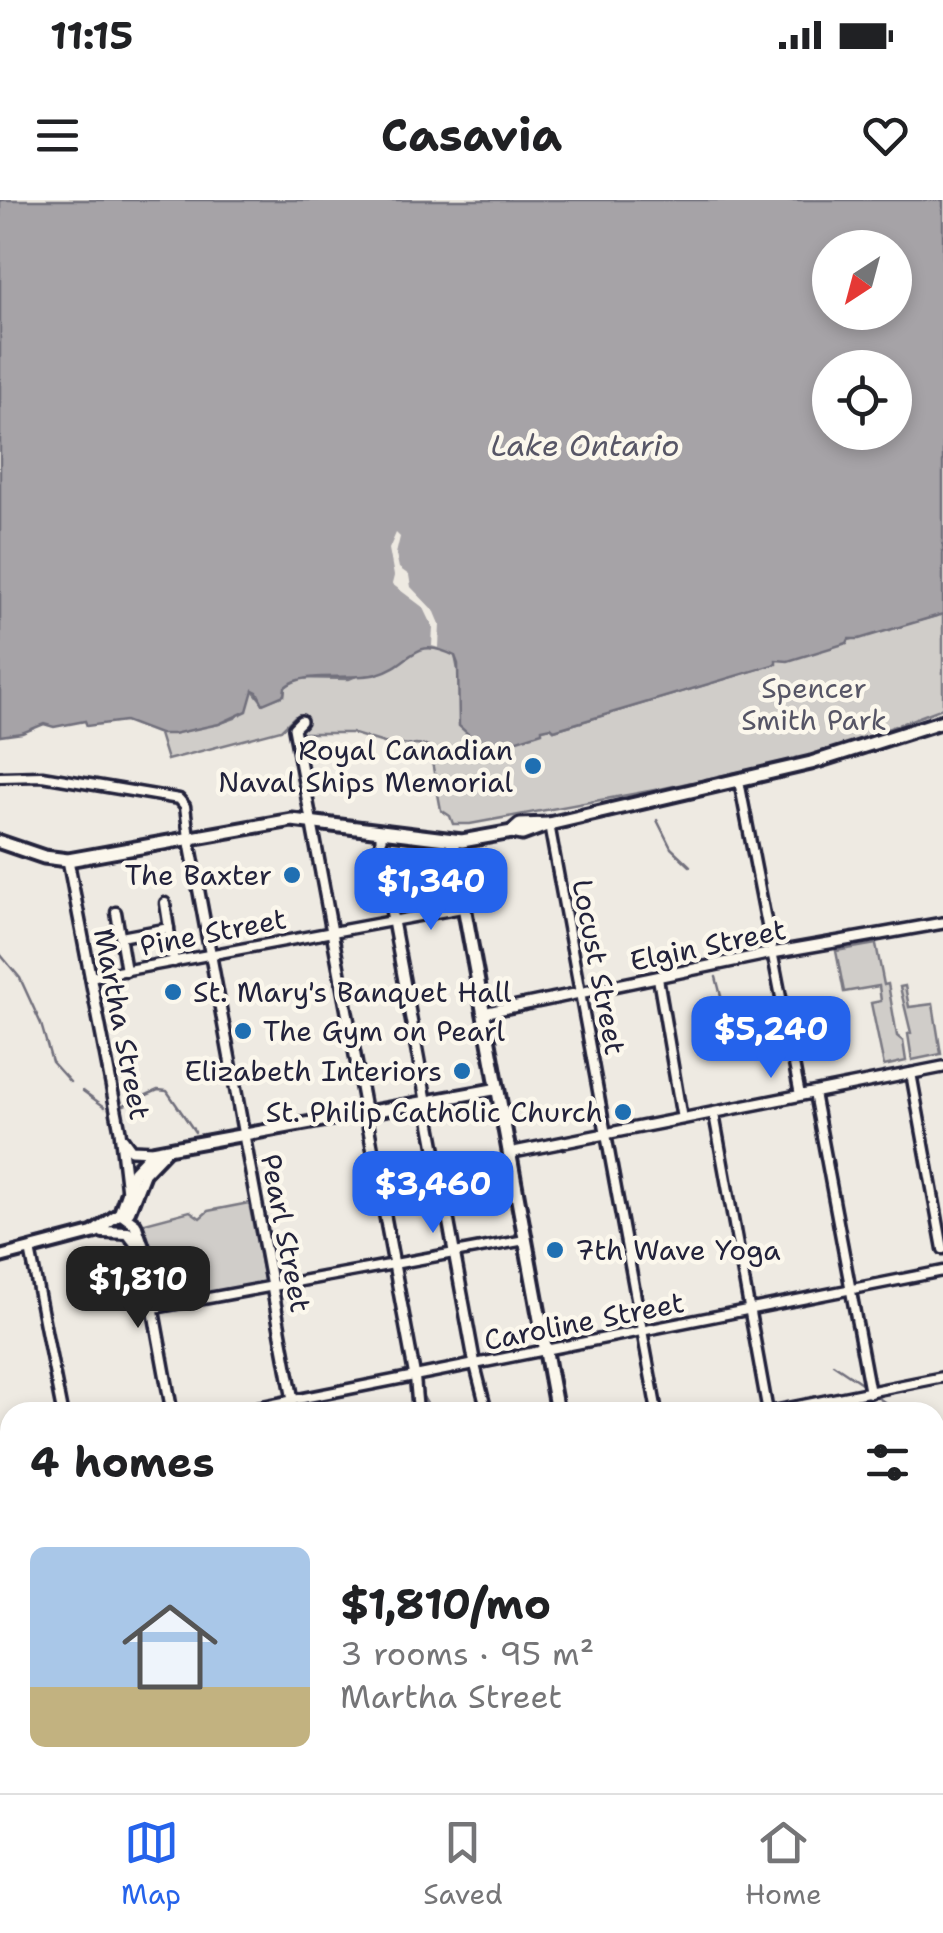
<!DOCTYPE html>
<html lang="en">
<head>
<meta charset="utf-8">
<style>
	body { margin:0; font-family:"Shantell Sans",sans-serif; background:#f2f2f2; color:#202124; height:100vh; display:flex; flex-direction:column; font-size:38px; white-space:nowrap }
	* { box-sizing:border-box; margin:0 }
	p { font-size:32px; color:#757577 }
	.icon { flex:none; width:55px; height:55px; fill:none; stroke:currentColor; stroke-width:2; stroke-linecap:round; stroke-linejoin:round }
	.map { position:relative; flex:1; overflow:hidden }
	.drawer { position:absolute; left:0px; top:1202px; width:945px; height:392px; display:flex; flex-direction:column; background:#fff; border-radius:30px 30px 0 0; box-shadow:0 5px 15px #0003 }
	.drawer>* { flex:none }
	.needle { width:65px; rotate:216deg }
	.tools { position:absolute; left:812px; top:30px; display:grid; gap:20px }
	.tools a { display:grid; place-items:center; width:100px; height:100px; border-radius:50%; background:#fff; box-shadow:0 5px 15px #0003; font-size:50px }
	.price { position:absolute; translate:-50% -85px; padding:0 22px; border-radius:20px; background:#2563eb; color:#fff; font-size:32px; line-height:65px; filter:drop-shadow(0 2px 5px #0008) }
	.price::after { content:''; position:absolute; left:50%; top:60px; width:30px; height:22px; margin-left:-15px; background:inherit; clip-path:polygon(0 0,100% 0,50% 100%) }
	.price.active { background:#222; color:#fff }
	ul { padding:0; list-style:none }
	li { display:flex; align-items:center; gap:30px; height:250px; padding:0 30px }
	li+li { border-top:2px solid #e0e0e0 }
	li span { display:grid; place-items:center; flex:none; width:280px; height:200px; border-radius:15px; color:#555 }
	li>.icon { margin-inline-start:auto }
	span .icon { width:120px; height:120px; fill:#fffc; stroke-width:1 }
	li b { font-size:42px }
	h2 { display:flex; justify-content:space-between; align-items:center; height:120px; padding:0 30px; font-size:42px }
	.status { display:flex; justify-content:space-between; align-items:center; height:70px; padding:0 50px; background:#fff; direction:ltr }
	.status svg { height:28px; fill:currentColor }
	header { display:flex; justify-content:space-between; align-items:center; height:130px; padding:0 30px; background:#fff; font-size:45px; font-weight:700 }
	.dock { display:flex; justify-content:space-around; align-items:center; height:140px; border-top:2px solid #e0e0e0; background:#fff; font-size:28px; color:#757577 }
	.dock a { display:grid; justify-items:center; gap:5px }
	.dock .active { color:#2563eb }
	.map>svg:first-child { display:block }
</style>
</head>
<body>
<div class="status"><b>11:15</b><svg viewBox="0 0 49 12"><path d="M0 12V9h3v3zM5 12V6h3v6zM10 12V3h3v9zM15 12V0h3v12zM26 1h20v11H26zM47 4h2v5h-2z"/></svg></div>
<header><svg class="icon" aria-label="menu" viewBox="0 0 24 24"><path d="M4 6h16M4 12h16M4 18h16"/></svg>Casavia<svg class="icon" aria-label="heart" viewBox="0 0 24 24"><path d="M12 20l-8-8c-3-5 5-10 8-4 3-6 11-1 8 4z"/></svg></header>
<div class="map">
<svg width="943" height="1593" viewBox="0 0 943 1593">
	<rect width="100%" height="100%" fill="#eeeae2"/>
	<filter id="ink" filterUnits="userSpaceOnUse"><feTurbulence type="fractalNoise" baseFrequency=".01" numOctaves="2"/><feDisplacementMap in="SourceGraphic" scale="20" xChannelSelector="R" yChannelSelector="G"/><feConvolveMatrix kernelMatrix="1 2 1 2 8 2 1 2 1" color-interpolation-filters="sRGB"/></filter>
	<g filter="url(#ink)">
		<g fill="#d0cdc9" stroke="#797882" stroke-width="2.5">
			<polygon points="943,414 943,508 834,549 794,560 660,589 470,624 453,624 450,616 441,610 429,546 384,543 351,533 299,533 294,517 281,530 167,560 159,534 218,524 235,518 253,490 263,503 284,495 285,487 298,478 349,479 425,447 439,448 455,455 458,470 542,529 551,527 554,530 775,464 776,460"/>
			<polygon points="876,744 884,785 888,784 897,836 903,841 906,861 884,866 871,803 881,801 879,786 844,792 836,751"/>
			<polygon points="905,786 909,807 933,804 941,854 912,860 908,834 911,833 900,787"/>
			<polygon points="249,1003 265,1084 158,1104 149,1042 141,1024 190,1011 200,1018 208,1011"/>
		</g>
		<path fill="#a6a3a7" stroke="#716f7c" stroke-width="2.5" fill-rule="evenodd" d="M 0,0 L 943,0 L 943,414 L 859,439 L 849,439 L 847,443 L 788,461 L 776,460 L 776,464 L 554,530 L 551,527 L 542,529 L 542,532 L 486,550 L 459,526 L 458,464 L 455,456 C 412,434 414,464 377,474 C 350,481 304,470 285,487 L 284,495 L 263,504 L 257,492 L 253,490 L 247,511 L 219,524 L 173,534 L 159,534 L 125,521 L 87,526 L 85,521 L 54,527 L 44,524 L 22,533 L 0,536 ZM 830,48 L 895,48 L 895,112 L 830,112 ZM 830,168 L 895,168 L 895,232 L 830,232 Z"/>
		<polygon fill="#eeeae2" points="396,333 400,337 396,354 399,368 409,375 411,387 435,412 440,424 439,448 432,446 433,427 424,408 392,384 394,376 389,349"/>
		<g fill="none" stroke-linecap="round" stroke-linejoin="round">
			<g stroke="#716f7c" stroke-width="2.5">
				<polyline points="657,620 671,648 690,666"/>
				<polyline points="0,754 20,778 41,824 52,862 70,882"/>
				<polyline points="716,777 726,815 735,828"/>
				<polyline points="83,891 105,907"/>
				<polyline points="124,905 158,890 167,891 195,932"/>
				<polyline points="833,1164 863,1184"/>
				<polyline points="423,1197 432,1212"/>
				<polyline points="877,1197 899,1212"/>
				<polyline points="935,1238 943,1244"/>
				<polyline points="520,1585 520,1593"/>
			</g>
			<defs>
				<g id="minor">
					<polyline points="0,577 42,576 179,599 185,606 189,638"/>
					<polyline points="739,581 800,895"/>
					<polyline points="549,624 657,1212"/>
					<polyline points="165,703 174,762"/>
					<polyline points="116,712 126,771"/>
					<polyline points="121,737 169,728"/>
					<polyline points="90,777 462,708"/>
					<polyline points="658,778 682,919"/>
					<polyline points="911,873 943,1049"/>
					<polyline points="814,893 870,1193"/>
					<polyline points="714,914 768,1212"/>
					<polyline points="30,1049 62,1212"/>
					<polyline points="154,1108 525,1040"/>
					<polyline points="475,1165 487,1212"/>
					<polyline points="415,1177 418,1212"/>
					<polyline points="233,1212 943,1071"/>
					<polyline points="768,1212 943,1177"/>
					<polyline points="0,1257 10,1256"/>
					<polyline points="935,1369 938,1369"/>
					<polyline points="935,1454 943,1453"/>
					<polyline points="0,1464 10,1462"/>
					<polyline points="0,1480 10,1507"/>
					<polyline points="249,1585 250,1593"/>
					<polyline points="188,1593 233,1585"/>
				</g>
				<g id="tertiary">
					<polyline points="301,521 294,528 415,1177"/>
					<polyline points="381,632 381,648 393,721 475,1165"/>
					<polyline points="189,638 293,1200"/>
					<polyline points="68,660 120,931 127,992"/>
					<polyline points="483,813 772,753 943,723"/>
					<polyline points="123,939 131,950 154,951"/>
					<polyline points="509,953 943,867"/>
					<polyline points="143,1053 172,1212"/>
				</g>
				<g id="secondary">
					<polyline points="129,1011 144,973 166,950"/>
					<polyline points="120,1013 135,1024 143,1047"/>
					<polyline points="94,1032 120,1013 134,972 154,951 496,889"/>
					<polyline points="103,1032 128,1033 143,1053"/>
					<polyline points="0,1057 96,1032"/>
				</g>
				<g id="primary">
					<polyline points="512,632 520,625 549,624"/>
					<polyline points="452,641 557,1212"/>
					<polyline points="0,642 44,657 68,660 292,620 462,641 512,632 522,634 549,624 811,563 943,521"/>
					<polyline points="627,1585 629,1593"/>
				</g>
			</defs>
			<use href="#minor" stroke="#22223b" stroke-width="15"/>
			<use href="#tertiary" stroke="#22223b" stroke-width="16"/>
			<use href="#secondary" stroke="#22223b" stroke-width="18"/>
			<use href="#primary" stroke="#22223b" stroke-width="19"/>
			<use href="#minor" stroke="#fbf7ec" stroke-width="8"/>
			<use href="#tertiary" stroke="#fbf7ec" stroke-width="9"/>
			<use href="#secondary" stroke="#fbf7ec" stroke-width="10"/>
			<use href="#primary" stroke="#fbf7ec" stroke-width="11"/>
		</g>
	</g>
	<g fill="#1f6fb2" stroke="#fbf7ec" stroke-width="4">
		<circle cx="533" cy="566" r="10"/>
		<circle cx="292" cy="675" r="10"/>
		<circle cx="173" cy="792" r="10"/>
		<circle cx="243" cy="831" r="10"/>
		<circle cx="462" cy="871" r="10"/>
		<circle cx="623" cy="912" r="10"/>
		<circle cx="555" cy="1050" r="10"/>
	</g>
	<g text-anchor="middle" stroke-width="9" stroke-linejoin="round" paint-order="stroke">
		<g font-size="28" fill="#565566" stroke="#fbf7ec">
			<text x="814" y="498">Spencer<tspan x="814" dy="32">Smith Park</tspan></text>
		</g>
		<g font-size="28" fill="#22223b" stroke="#fbf7ec" text-anchor="end">
			<text x="513" y="560">Royal Canadian<tspan x="513" dy="32">Naval Ships Memorial</tspan></text>
			<text x="272" y="685">The Baxter</text>
			<text x="193" y="802" text-anchor="start">St. Mary's Banquet Hall</text>
			<text x="263" y="841" text-anchor="start">The Gym on Pearl</text>
			<text x="442" y="881">Elizabeth Interiors</text>
			<text x="603" y="922">St. Philip Catholic Church</text>
			<text x="575" y="1060" text-anchor="start">7th Wave Yoga</text>
		</g>
		<g font-size="28" fill="#22223b" stroke="#fbf7ec">
			<text transform="translate(213 732) rotate(-11)" y="10">Pine Street</text>
			<text transform="translate(708 745) rotate(-12)" y="10">Elgin Street</text>
			<text transform="translate(599 767) rotate(79)" y="10">Locust Street</text>
			<text transform="translate(122 824) rotate(79)" y="10">Martha Street</text>
			<text transform="translate(286 1033) rotate(79)" y="10">Pearl Street</text>
			<text transform="translate(584 1121) rotate(-11)" y="10">Caroline Street</text>
		</g>
		<g font-size="30" font-style="italic" fill="#575666" stroke="#fbf7ec">
			<text x="585" y="256">Lake Ontario</text>
		</g>
	</g>
</svg>
<div class="tools">
<a><svg class="needle" viewBox="-14 -14 28 28"><path d="M0-13l5 13h-10z" fill="#e53935"/><path d="M0 13l5-13h-10z" fill="#757577"/></svg></a>
<a><svg class="icon" aria-label="locate" viewBox="0 0 24 24"><circle cx="12" cy="12" r="6"/><path d="M12 2v4M12 18v4M2 12h4M18 12h4"/></svg></a>
</div>
<b class="price" style="left:431px;top:733px">$1,340</b>
<b class="price" style="left:771px;top:881px">$5,240</b>
<b class="price" style="left:433px;top:1036px">$3,460</b>
<b class="price active" style="left:138px;top:1131px">$1,810</b>
<section class="drawer">
<h2>4 homes<svg class="icon" aria-label="filters" viewBox="0 0 24 24"><path d="M4 7h16M4 17h16"/><circle cx="9" cy="7" r="2"/><circle cx="15" cy="17" r="2"/></svg></h2>
<ul>
<li><span style="background:linear-gradient(#a9c7e8 70%,#c2b280 0)"><svg class="icon" aria-label="home" viewBox="0 0 24 24"><path d="M3 11l9-7 9 7M6 9v11h12V9"/></svg></span><div><b>$1,810/mo</b><p>3 rooms · 95 m²</p><p>Martha Street</p></div></li>
</ul>
</section>
</div>
<nav class="dock">
<a class="active"><svg class="icon" aria-label="map" viewBox="0 0 24 24"><path d="M3 6l6-2 6 2 6-2v14l-6 2-6-2-6 2zM9 4v14M15 6v14"/></svg>Map</a>
<a><svg class="icon" aria-label="saved" viewBox="0 0 24 24"><path d="M7 4h10v16l-5-4-5 4z"/></svg>Saved</a>
<a><svg class="icon" aria-label="home" viewBox="0 0 24 24"><path d="M3 11l9-7 9 7M6 9v11h12V9"/></svg>Home</a>
</nav>
</body>
</html>
